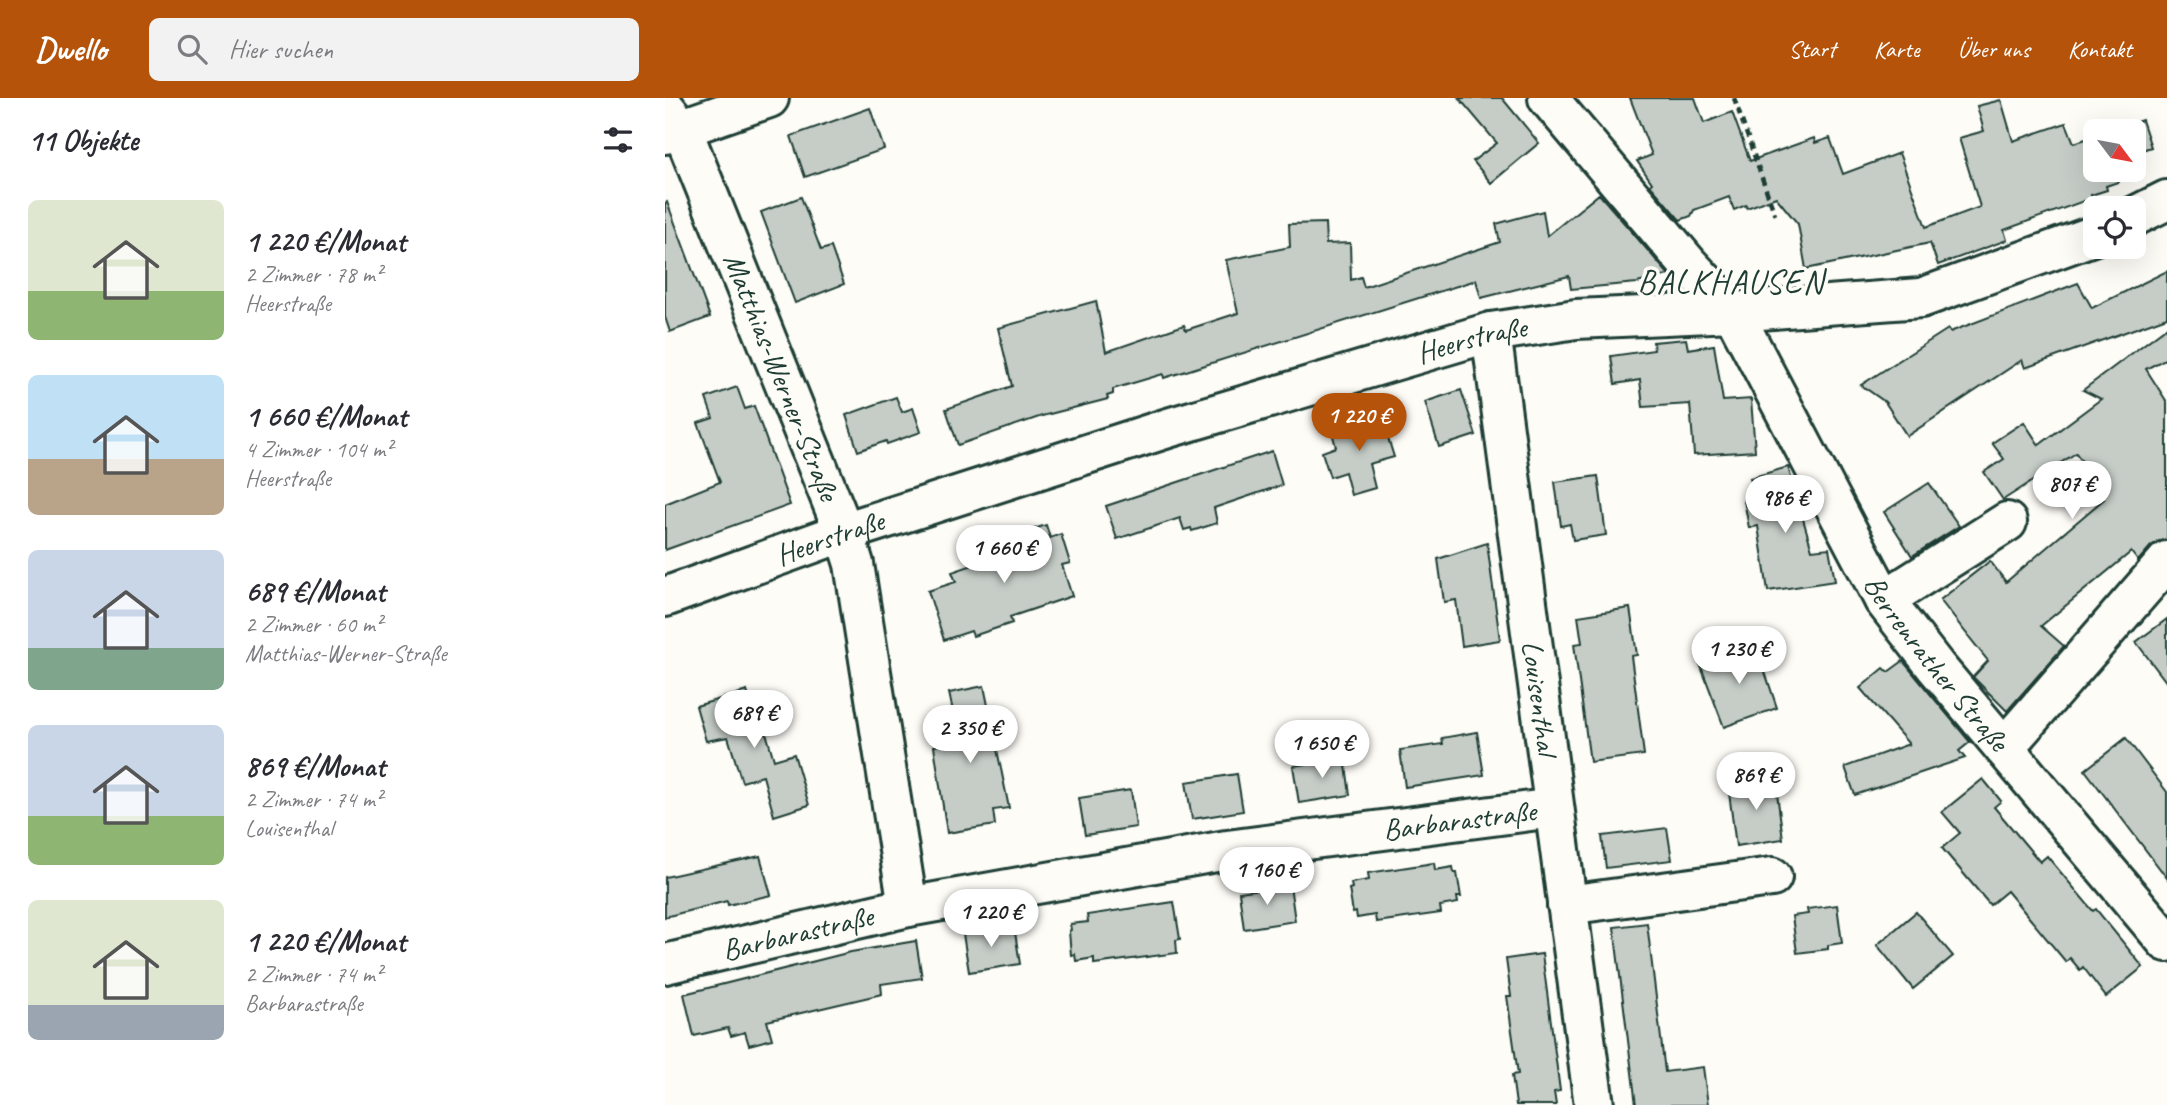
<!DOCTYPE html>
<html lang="de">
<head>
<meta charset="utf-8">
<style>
	body { margin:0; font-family:Caveat,sans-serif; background:#f2f2f3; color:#2b2b33; height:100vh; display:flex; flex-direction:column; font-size:26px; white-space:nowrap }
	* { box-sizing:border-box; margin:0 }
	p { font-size:23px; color:#7c7c81 }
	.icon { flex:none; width:38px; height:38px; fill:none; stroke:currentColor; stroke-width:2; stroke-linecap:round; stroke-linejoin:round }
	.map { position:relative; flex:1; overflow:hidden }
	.sheet { display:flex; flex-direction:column; background:#fff; width:665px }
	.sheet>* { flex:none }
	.needle { width:46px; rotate:122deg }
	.tools { position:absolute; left:1418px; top:21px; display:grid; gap:14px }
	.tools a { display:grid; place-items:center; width:63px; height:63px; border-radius:10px; background:#fff; box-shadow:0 7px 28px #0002; font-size:35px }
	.price { position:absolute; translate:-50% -60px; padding:0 16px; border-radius:24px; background:#fff; color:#222; font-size:23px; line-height:46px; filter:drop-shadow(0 2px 4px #0008) }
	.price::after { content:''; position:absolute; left:50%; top:42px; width:21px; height:16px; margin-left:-10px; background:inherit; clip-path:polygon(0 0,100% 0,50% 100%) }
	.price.current { background:#b45309; color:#fff }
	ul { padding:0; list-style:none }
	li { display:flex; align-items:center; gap:21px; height:175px; padding:0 28px }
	li span { display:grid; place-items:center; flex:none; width:196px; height:140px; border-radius:10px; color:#555 }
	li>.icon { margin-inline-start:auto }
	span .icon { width:84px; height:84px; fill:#fffc; stroke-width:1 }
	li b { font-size:30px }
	h2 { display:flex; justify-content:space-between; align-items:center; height:84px; padding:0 28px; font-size:30px }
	header { display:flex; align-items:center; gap:42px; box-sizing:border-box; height:98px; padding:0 35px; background:#b45309; color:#fff }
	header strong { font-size:33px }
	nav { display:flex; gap:38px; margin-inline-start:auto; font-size:24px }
	.search { width:490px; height:63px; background:#f2f2f3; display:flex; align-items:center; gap:18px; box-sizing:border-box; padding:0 24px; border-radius:10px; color:#7c7c81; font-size:26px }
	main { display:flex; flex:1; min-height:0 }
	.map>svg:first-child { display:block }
</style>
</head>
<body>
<header>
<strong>Dwello</strong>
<div class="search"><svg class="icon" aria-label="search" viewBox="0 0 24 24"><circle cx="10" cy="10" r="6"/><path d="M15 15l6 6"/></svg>Hier suchen</div>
<nav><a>Start</a><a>Karte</a><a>Über uns</a><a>Kontakt</a></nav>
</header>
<main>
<section class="sheet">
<h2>11 Objekte<svg class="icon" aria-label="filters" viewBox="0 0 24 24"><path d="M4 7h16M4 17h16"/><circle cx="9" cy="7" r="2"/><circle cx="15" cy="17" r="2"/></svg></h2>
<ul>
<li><span style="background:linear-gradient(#dfe7d0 65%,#8fb573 0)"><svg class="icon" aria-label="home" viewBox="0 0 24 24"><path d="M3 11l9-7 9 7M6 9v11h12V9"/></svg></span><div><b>1 220 €/Monat</b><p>2 Zimmer · 78 m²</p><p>Heerstraße</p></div></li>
<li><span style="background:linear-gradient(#bfe0f5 60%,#b9a48a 0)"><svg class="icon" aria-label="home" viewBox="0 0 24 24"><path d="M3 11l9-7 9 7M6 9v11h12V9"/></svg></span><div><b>1 660 €/Monat</b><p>4 Zimmer · 104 m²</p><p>Heerstraße</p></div></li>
<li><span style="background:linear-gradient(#c9d6e8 70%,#7fa58c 0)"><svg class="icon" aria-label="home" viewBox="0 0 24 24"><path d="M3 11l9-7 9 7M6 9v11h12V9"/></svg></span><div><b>689 €/Monat</b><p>2 Zimmer · 60 m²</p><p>Matthias-Werner-Straße</p></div></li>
<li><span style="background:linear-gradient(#c9d6e8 65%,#8fb573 0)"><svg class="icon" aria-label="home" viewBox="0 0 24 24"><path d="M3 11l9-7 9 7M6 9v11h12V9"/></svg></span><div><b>869 €/Monat</b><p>2 Zimmer · 74 m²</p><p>Louisenthal</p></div></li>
<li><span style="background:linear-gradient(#dfe7d0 75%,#9aa5b1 0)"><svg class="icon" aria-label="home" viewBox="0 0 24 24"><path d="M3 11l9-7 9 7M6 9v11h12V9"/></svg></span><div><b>1 220 €/Monat</b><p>2 Zimmer · 74 m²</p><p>Barbarastraße</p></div></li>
</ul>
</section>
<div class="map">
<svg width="1502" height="1007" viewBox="0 0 1502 1007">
	<rect width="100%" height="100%" fill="#fdfcf7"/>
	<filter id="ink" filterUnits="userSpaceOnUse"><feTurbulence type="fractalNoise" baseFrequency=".0143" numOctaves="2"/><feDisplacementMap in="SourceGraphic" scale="14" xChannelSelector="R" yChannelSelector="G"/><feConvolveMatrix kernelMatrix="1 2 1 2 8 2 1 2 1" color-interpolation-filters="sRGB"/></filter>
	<g filter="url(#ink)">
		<g fill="#c6cdc7" stroke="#1f3d34" stroke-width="2">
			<polygon points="794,0 837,0 874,45 826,85 808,63 832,45"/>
			<polygon points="965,0 1030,0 1039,25 1067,14 1085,63 1149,40 1150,45 1165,40 1178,76 1234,55 1261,129 1315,109 1294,40 1319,33 1312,8 1336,2 1348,43 1401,25 1409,45 1430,38 1430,72 1448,72 1453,84 1441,88 1442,92 1426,97 1427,100 1339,132 1342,142 1273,167 1265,145 1141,171 1133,126 1111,99 1082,110 1081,107 1069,112 1064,99 1029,112 1026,118 1015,122 985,87 987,85 972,63 987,57"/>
			<polygon points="205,10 219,51 140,79 126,38"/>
			<polygon points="1477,22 1486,49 1468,55 1468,33 1444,33"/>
			<polygon points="934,96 1004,177 972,185 906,191 904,178 816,200 811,182 499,280 498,276 448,291 448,296 442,298 443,301 377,318 293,347 281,311 347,288 333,230 431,203 441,254 519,227 521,232 573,215 561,162 625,149 624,126 660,125 661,146 685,145 686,182 696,179 699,189 835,144 831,126 878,113 882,138"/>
			<polygon points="136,99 156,152 166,149 179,186 130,205 96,114"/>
			<polygon points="2,104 45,219 5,234 0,219 0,105"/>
			<polygon points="1502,173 1502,219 1360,270 1357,262 1242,338 1220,304 1196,287 1283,231 1285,234 1413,185 1427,210"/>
			<polygon points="1502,229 1502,260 1481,271 1502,304 1502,442 1494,443 1486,448 1473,463 1466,454 1376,528 1399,548 1342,613 1308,579 1323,563 1275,502 1325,463 1341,484 1439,401 1427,386 1431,383 1411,355 1338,402 1319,374 1339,361 1327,345 1359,324 1374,347 1436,301 1418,292"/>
			<polygon points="1021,241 1023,251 1049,247 1058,303 1086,301 1090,353 1029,357 1025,306 978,309 975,282 950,286 946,258 989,252 988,244"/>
			<polygon points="72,289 80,311 89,308 125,407 0,452 0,406 55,384 33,325 48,320 41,300"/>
			<polygon points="796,292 811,337 774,349 760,304"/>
			<polygon points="231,299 237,314 248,310 256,334 222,346 221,343 193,353 181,317"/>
			<polygon points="716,318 729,359 704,366 710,390 686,397 680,374 665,379 657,354 671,349 667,334"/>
			<polygon points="607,353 617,387 549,410 552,425 527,433 526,430 519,432 515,420 452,441 441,408"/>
			<polygon points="1123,369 1147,452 1164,450 1170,483 1103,493 1093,428 1084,430 1079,402 1091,400 1085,380"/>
			<polygon points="933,378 941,437 908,442 905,426 896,428 890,384"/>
			<polygon points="1264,385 1294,428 1247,458 1219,414"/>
			<polygon points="381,427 385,440 396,436 405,465 397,467 407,498 345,519 347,525 308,538 306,533 279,542 263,493 291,484 287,474 337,457 332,443"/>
			<polygon points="822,445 835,542 797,548 791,502 779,504 773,461"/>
			<polygon points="965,510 972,557 966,558 979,657 925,664 909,546 917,545 913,518"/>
			<polygon points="1502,521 1502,585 1471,544"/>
			<polygon points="1091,547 1112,610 1059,629 1035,566"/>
			<polygon points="1238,563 1305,644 1294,653 1300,660 1190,697 1180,669 1244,646 1195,590 1219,570 1223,574"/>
			<polygon points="319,588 344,710 328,712 330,727 282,735 269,648 282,646 280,629 291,627 284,595"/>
			<polygon points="82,593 86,606 92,604 109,662 129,656 144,707 109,718 98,678 77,684 63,639 41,643 31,608"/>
			<polygon points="812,634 819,677 740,689 735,652 778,646 777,640"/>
			<polygon points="1461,640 1502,694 1502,780 1420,672"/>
			<polygon points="680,660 685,697 634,705 628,668"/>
			<polygon points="572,676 578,713 527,721 521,684"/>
			<polygon points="1110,680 1118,741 1071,748 1063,687"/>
			<polygon points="1318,681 1336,703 1329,709 1375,764 1382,758 1428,813 1431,811 1478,869 1441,899 1418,869 1415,872 1405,860 1401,864 1342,793 1325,807 1277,750 1295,735 1277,714"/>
			<polygon points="466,692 471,729 420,737 414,700"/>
			<polygon points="1002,730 1007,762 941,770 937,738"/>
			<polygon points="95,758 106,797 63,807 62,803 0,819 0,779"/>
			<polygon points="769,765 770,772 788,769 789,775 792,775 796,799 792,799 793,805 775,808 776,815 711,824 710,817 692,820 691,814 688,815 684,791 687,790 686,785 704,782 703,775"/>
			<polygon points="625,787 630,823 579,831 574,794"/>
			<polygon points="509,804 515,841 511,842 512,855 429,866 429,860 411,863 410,856 406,857 404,833 406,832 405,826 423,824 422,817"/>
			<polygon points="1172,807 1177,845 1163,847 1163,851 1132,855 1127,818 1143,816 1142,811"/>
			<polygon points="1251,814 1288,858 1248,891 1212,847"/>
			<polygon points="982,825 1000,974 1038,969 1043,1007 971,1007 949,829"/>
			<polygon points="349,828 355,866 304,874 298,836"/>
			<polygon points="251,843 257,880 216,886 217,896 102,923 107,941 84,947 80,934 66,938 63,930 29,938 19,896 186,854"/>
			<polygon points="877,856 895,993 889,994 891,1007 851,1007 847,977 853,976 842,898 846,898 841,861"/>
		</g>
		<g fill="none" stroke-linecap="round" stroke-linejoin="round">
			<defs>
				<g id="minor">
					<path id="s1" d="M 883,0 L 1023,166 L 1068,214 L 1219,502 L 1271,569 L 1502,844"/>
					<path id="s2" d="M 0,10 L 17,31 L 179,434 L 189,466 L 243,809"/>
					<polyline points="0,36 104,0"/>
					<path id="s3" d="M 826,234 L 929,1007"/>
					<polyline points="1219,502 1342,424"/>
					<polyline points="1339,650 1502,463"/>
					<polyline points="902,807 1107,779"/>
					<path id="s4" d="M 0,866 L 243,809 L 562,752 L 889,710"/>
				</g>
				<g id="major">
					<polyline points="1468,119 1502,102"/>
					<path id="s5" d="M 0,499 L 179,434 L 503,330 L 826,234 L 911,221 L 1068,214 L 1256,200 L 1430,137"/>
				</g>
			</defs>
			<use href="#minor" stroke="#1f3d34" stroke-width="44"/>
			<use href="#major" stroke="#1f3d34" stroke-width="44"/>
			<polyline stroke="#1f3d34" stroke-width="4.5" stroke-dasharray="7 5" stroke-linecap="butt" points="1069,0 1110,117"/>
			<use href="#minor" stroke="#fdfcf7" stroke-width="38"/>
			<use href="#major" stroke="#fdfcf7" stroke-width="38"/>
		</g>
	</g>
	<g text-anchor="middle" stroke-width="7" stroke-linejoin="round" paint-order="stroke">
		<g font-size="30" fill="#1f3d34" stroke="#fdfcf7">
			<text dy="10" stroke="none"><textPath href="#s5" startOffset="847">Heerstraße</textPath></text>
			<text dy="10" stroke="none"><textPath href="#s2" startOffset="294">Matthias-Werner-Straße</textPath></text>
			<text dy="10" stroke="none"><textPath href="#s5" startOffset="175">Heerstraße</textPath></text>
			<text dy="10" stroke="none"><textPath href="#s1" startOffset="690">Berrenrather Straße</textPath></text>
			<text dy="10" stroke="none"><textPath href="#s3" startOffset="369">Louisenthal</textPath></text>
			<text dy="10" stroke="none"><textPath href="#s4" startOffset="808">Barbarastraße</textPath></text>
			<text dy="10" stroke="none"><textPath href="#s4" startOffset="136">Barbarastraße</textPath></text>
		</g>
		<g font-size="33" letter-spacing="2" fill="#1f3d34" stroke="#fdfcf7">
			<text x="1066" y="195">BALKHAUSEN</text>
		</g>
	</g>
</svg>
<div class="tools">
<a><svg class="needle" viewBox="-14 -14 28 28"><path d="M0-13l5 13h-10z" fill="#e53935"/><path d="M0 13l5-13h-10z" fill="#7c7c81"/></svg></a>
<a><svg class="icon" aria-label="locate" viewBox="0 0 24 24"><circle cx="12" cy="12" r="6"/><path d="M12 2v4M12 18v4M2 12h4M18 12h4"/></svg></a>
</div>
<b class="price current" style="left:694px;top:355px">1 220 €</b>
<b class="price" style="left:1407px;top:423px">807 €</b>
<b class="price" style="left:1120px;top:437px">986 €</b>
<b class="price" style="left:339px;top:487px">1 660 €</b>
<b class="price" style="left:1074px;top:588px">1 230 €</b>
<b class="price" style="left:89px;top:652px">689 €</b>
<b class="price" style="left:305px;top:667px">2 350 €</b>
<b class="price" style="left:657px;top:682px">1 650 €</b>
<b class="price" style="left:1091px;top:714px">869 €</b>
<b class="price" style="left:602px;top:809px">1 160 €</b>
<b class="price" style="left:326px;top:851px">1 220 €</b>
</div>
</main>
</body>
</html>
